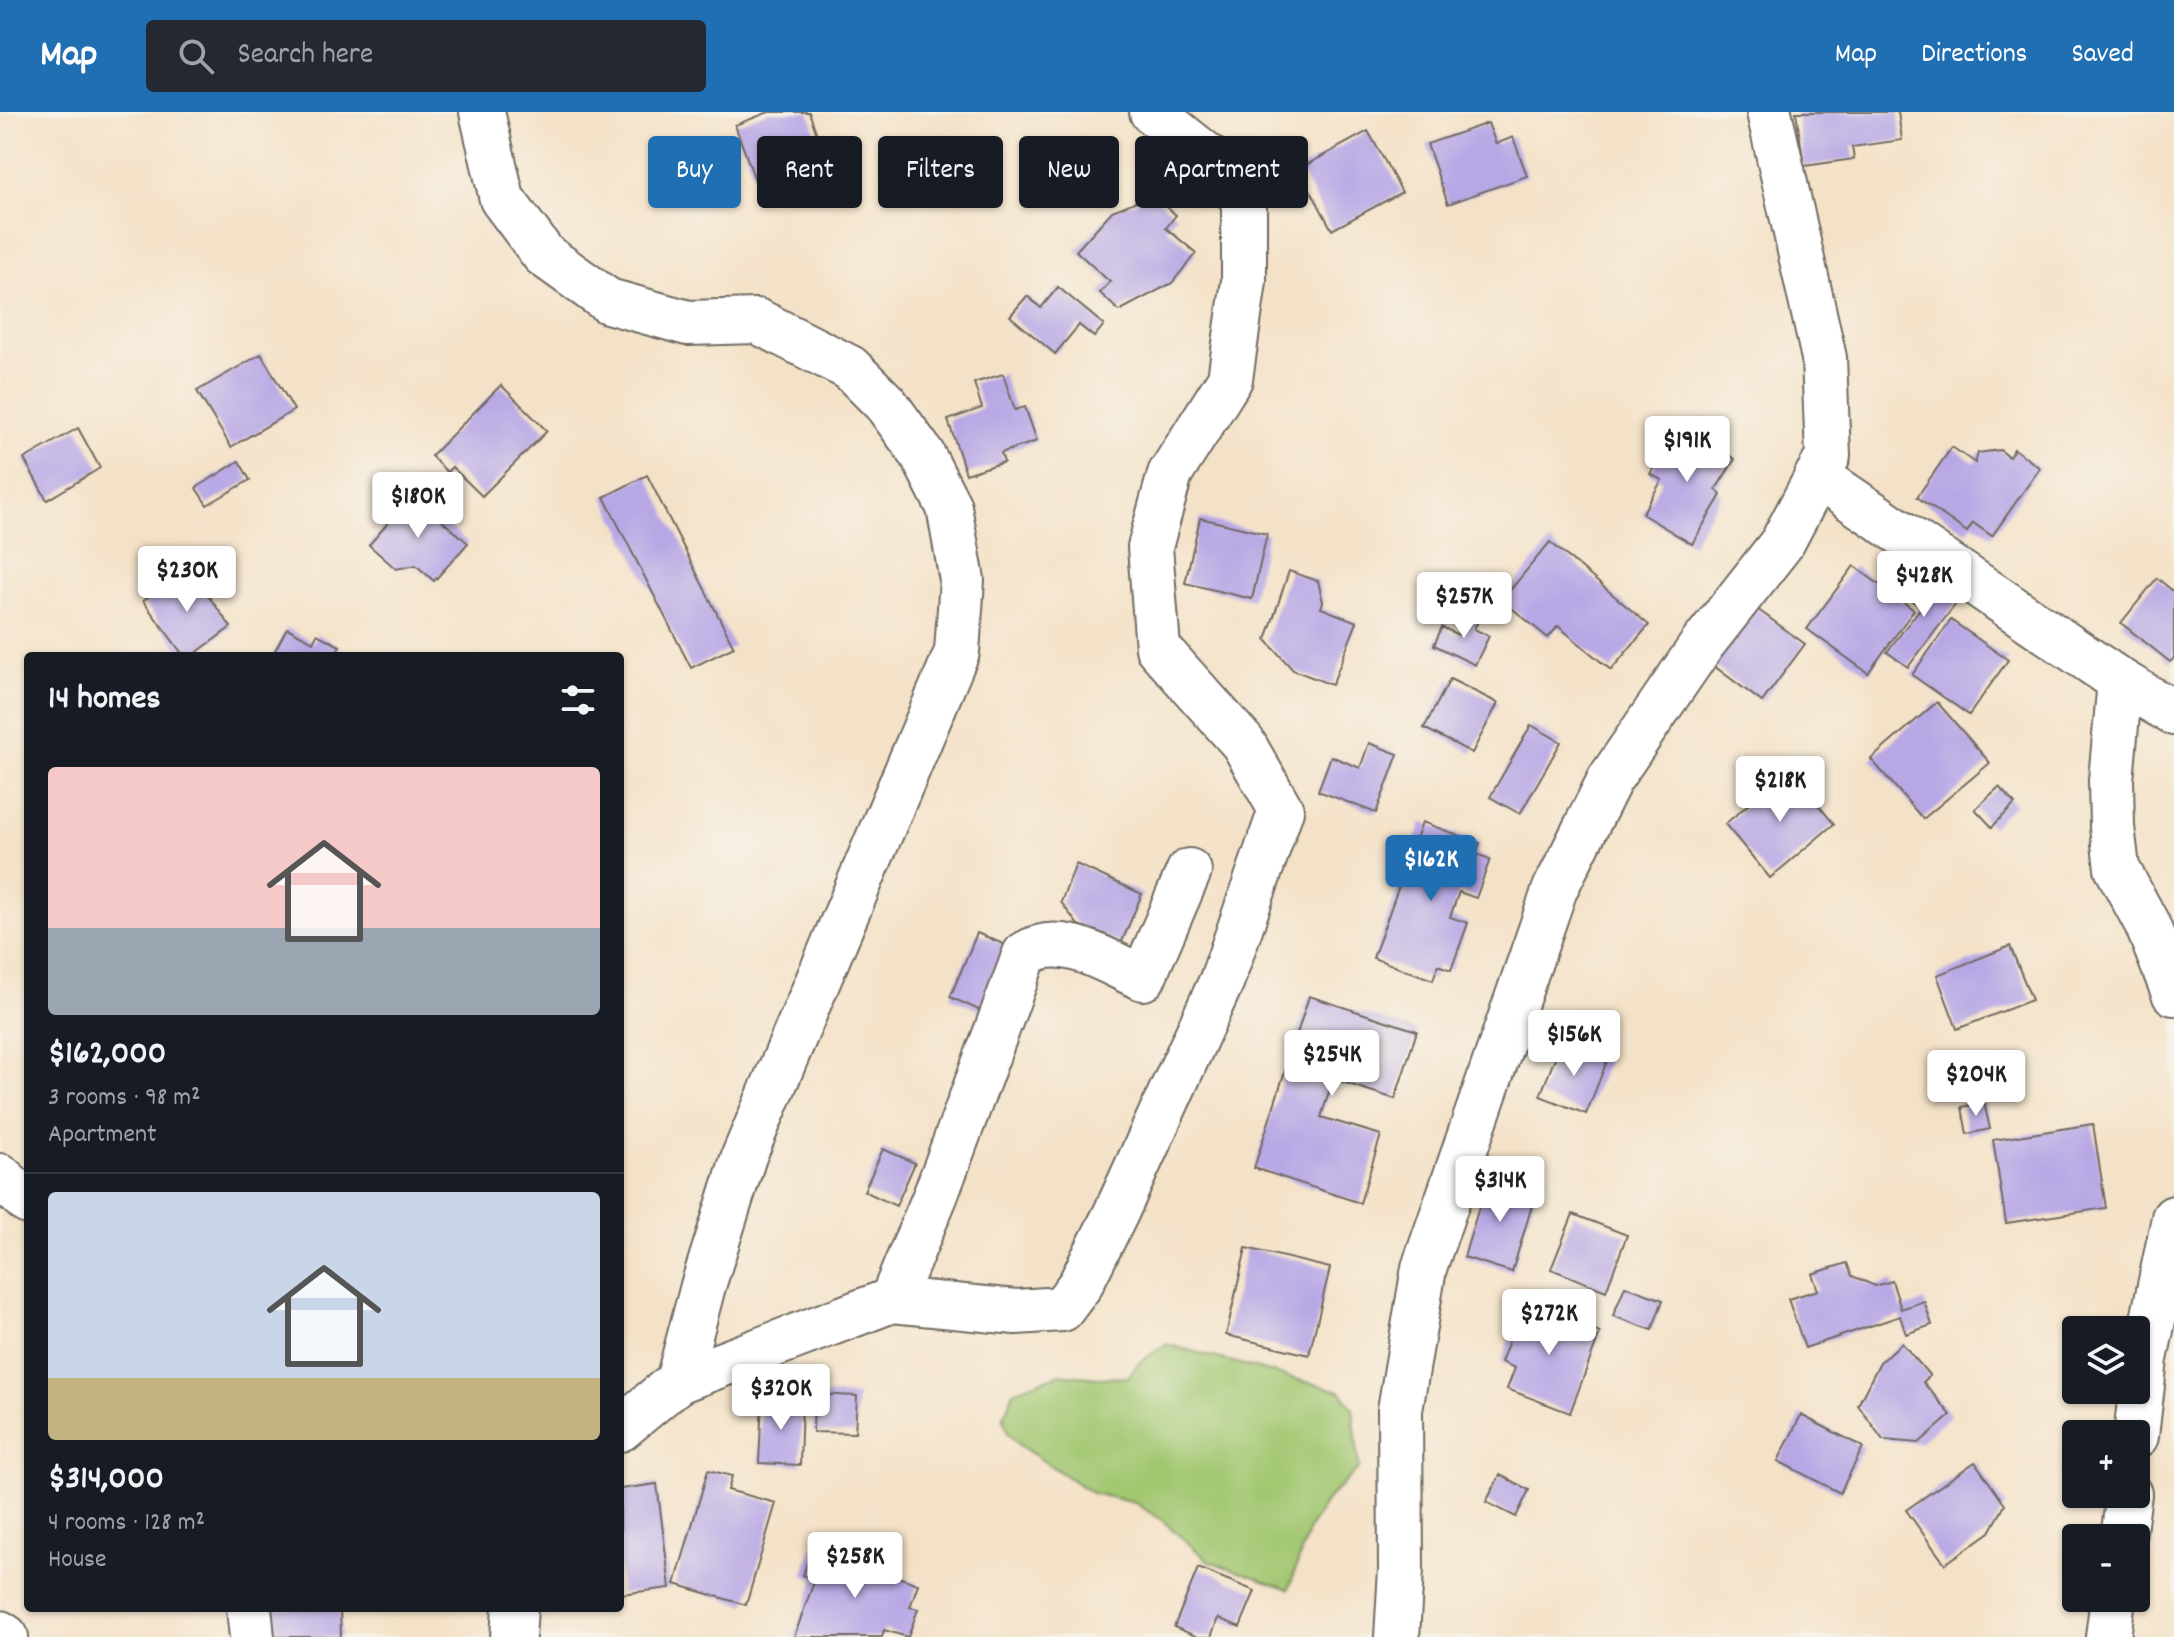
<!DOCTYPE html>
<html lang="en">
<head>
<meta charset="utf-8">
<style>
	body { margin:0; font-family:Dekko,sans-serif; background:#242831; color:#f1f3f6; height:100vh; display:flex; flex-direction:column; font-size:30px; white-space:nowrap }
	* { box-sizing:border-box; margin:0 }
	p { font-size:26px; color:#9ea1a6 }
	.icon { flex:none; width:44px; height:44px; fill:none; stroke:currentColor; stroke-width:2; stroke-linecap:round; stroke-linejoin:round }
	.map { position:relative; flex:1; overflow:hidden }
	.drawer { position:absolute; left:24px; top:540px; width:600px; height:960px; display:flex; flex-direction:column; background:#171b24; border-radius:8px; box-shadow:0 2px 6px #0004 }
	.drawer>* { flex:none }
	.hud { position:absolute; left:648px; top:24px; width:760px; height:72px; display:flex; gap:16px }
	.fabs { position:absolute; left:2062px; top:1204px; display:grid; gap:16px }
	.fabs a { display:grid; place-items:center; width:88px; height:88px; border-radius:8px; background:#171b24; box-shadow:0 2px 6px #0004; font-size:40px }
	.price { position:absolute; translate:-50% -68px; padding:0 18px; border-radius:8px; background:#fff; color:#222; font-size:26px; line-height:52px; filter:drop-shadow(0 2px 4px #0008) }
	.price::after { content:''; position:absolute; left:50%; top:48px; width:24px; height:18px; margin-left:-12px; background:inherit; clip-path:polygon(0 0,100% 0,50% 100%) }
	.price.active { background:#1f6fb2; color:#fff }
	ul { padding:0; list-style:none }
	li { display:grid; align-content:center; gap:16px; height:424px; padding:0 24px }
	li+li { border-top:2px solid #363941 }
	li span { display:grid; place-items:center; height:248px; border-radius:8px; color:#555 }
	li>.icon { margin-inline-start:auto }
	span .icon { width:144px; height:144px; fill:#fffc; stroke-width:1 }
	li b { font-size:34px }
	h2 { display:flex; justify-content:space-between; align-items:center; height:96px; padding:0 24px; font-size:34px }
	.chip { padding:0 28px; border-radius:8px; background:#171b24; box-shadow:0 2px 6px #0004; font-size:28px; line-height:72px }
	.chip.active { background:#1f6fb2; color:#fff }
	header { display:flex; align-items:center; gap:48px; box-sizing:border-box; height:112px; padding:0 40px; background:#1f6fb2; color:#fff }
	header strong { font-size:38px }
	nav { display:flex; gap:44px; margin-inline-start:auto; font-size:28px }
	.search { width:560px; height:72px; background:#242831; display:flex; align-items:center; gap:20px; box-sizing:border-box; padding:0 28px; border-radius:8px; color:#9ea1a6; font-size:30px }
	.map>svg:first-child { display:block }
</style>
</head>
<body>
<header>
<strong>Map</strong>
<div class="search"><svg class="icon" aria-label="search" viewBox="0 0 24 24"><circle cx="10" cy="10" r="6"/><path d="M15 15l6 6"/></svg>Search here</div>
<nav><a>Map</a><a>Directions</a><a>Saved</a></nav>
</header>
<div class="map">
<svg width="2174" height="1525" viewBox="0 0 2174 1525">
	<rect width="100%" height="100%" fill="#f7f3e8"/>
	<filter id="ink" filterUnits="userSpaceOnUse"><feTurbulence type="fractalNoise" baseFrequency=".0125" numOctaves="2"/><feDisplacementMap in="SourceGraphic" scale="16" xChannelSelector="R" yChannelSelector="G"/><feConvolveMatrix kernelMatrix="1 2 1 2 8 2 1 2 1" color-interpolation-filters="sRGB"/></filter>
	<filter id="wash" filterUnits="userSpaceOnUse"><feTurbulence type="fractalNoise" baseFrequency=".006" numOctaves="4" result="noise"/><feDisplacementMap in="SourceGraphic" scale="32" xChannelSelector="R" yChannelSelector="G"/><feGaussianBlur stdDeviation="1.8" result="paint"/><feColorMatrix in="noise" values="0 0 0 0 0 0 0 0 0 0 0 0 0 0 0 0 0 1.4 0 .05"/><feComposite in="paint" operator="in"/></filter>
	<g filter="url(#wash)">
		<rect width="100%" height="100%" fill="#f4e2c8"/>
		<polygon fill="#a2c771" stroke="#66794e" stroke-width="2" points="1165,1232 1340,1279 1353,1296 1359,1356 1327,1388 1309,1417 1289,1477 1209,1449 1163,1409 1135,1391 1092,1381 1019,1333 1008,1321 1003,1305 1015,1278 1060,1262 1098,1266 1128,1265 1137,1253"/>
		<g id="blocks">
			<g fill="#b8a7e5">
				<polygon points="769,0 809,0 824,43 755,68 735,13"/>
				<polygon points="1796,0 1898,0 1902,28 1852,35 1854,47 1804,54"/>
				<polygon points="1488,11 1496,32 1513,25 1527,64 1448,92 1427,32"/>
				<polygon points="1368,19 1402,80 1332,118 1299,57"/>
				<polygon points="1152,83 1176,103 1166,116 1196,141 1172,171 1119,199 1100,181 1110,170 1076,139 1112,99"/>
				<polygon points="1058,175 1104,213 1094,225 1079,213 1055,242 1010,204 1027,184 1041,196"/>
				<polygon points="261,242 294,298 231,335 197,279"/>
				<polygon points="1003,262 1015,298 1025,295 1037,329 1001,341 1004,350 966,362 948,308 982,296 974,271"/>
				<polygon points="501,273 547,319 482,384 452,355 447,360 431,344"/>
				<polygon points="1679,313 1735,347 1716,377 1721,383 1692,432 1642,402 1662,368 1650,362"/>
				<polygon points="78,316 100,356 47,388 24,347"/>
				<polygon points="1952,335 1975,351 1978,341 2000,338 2009,345 2014,337 2040,356 1992,424 1973,411 1967,420 1917,385"/>
				<polygon points="239,349 250,368 207,393 196,376"/>
				<polygon points="647,363 734,535 691,556 604,385"/>
				<polygon points="412,383 468,431 434,469 416,453 396,457 369,433"/>
				<polygon points="1200,406 1267,422 1252,487 1185,471"/>
				<polygon points="1550,430 1649,513 1611,558 1558,514 1548,526 1502,488"/>
				<polygon points="1854,454 1914,498 1868,561 1807,517"/>
				<polygon points="188,456 231,515 192,544 184,544 143,489"/>
				<polygon points="1289,459 1318,469 1323,490 1321,496 1357,510 1332,573 1293,558 1266,528"/>
				<polygon points="1930,461 1961,485 1908,555 1887,540 1921,495 1910,487"/>
				<polygon points="2157,466 2174,480 2174,546 2170,550 2121,511"/>
				<polygon points="1753,494 1805,532 1762,590 1710,551"/>
				<polygon points="1471,498 1481,503 1474,517 1489,524 1475,553 1434,533 1442,515 1458,523"/>
				<polygon points="1951,508 2008,548 1969,603 1912,563"/>
				<polygon points="287,516 313,530 317,522 340,534 334,544 272,544"/>
				<polygon points="1450,567 1498,591 1472,641 1424,616"/>
				<polygon points="1937,590 1990,651 1923,707 1871,647"/>
				<polygon points="1531,613 1561,630 1520,702 1490,685"/>
				<polygon points="1369,631 1398,642 1376,701 1318,679 1331,644 1360,656"/>
				<polygon points="1789,658 1834,712 1770,766 1725,712"/>
				<polygon points="1999,675 2015,692 1992,715 1975,697"/>
				<polygon points="1422,710 1480,731 1476,742 1490,747 1476,786 1459,780 1450,805 1468,811 1451,858 1438,853 1433,868 1373,846"/>
				<polygon points="1076,752 1142,782 1121,832 1078,813 1061,790"/>
				<polygon points="977,821 1008,834 981,899 950,885"/>
				<polygon points="2010,834 2032,888 1957,917 1937,863"/>
				<polygon points="1309,884 1417,919 1395,987 1333,967 1321,1005 1381,1023 1360,1091 1254,1056"/>
				<polygon points="1561,931 1607,949 1586,1002 1540,984"/>
				<polygon points="1984,990 1990,1017 1967,1022 1962,995"/>
				<polygon points="2093,1012 2106,1096 2006,1111 1993,1028"/>
				<polygon points="883,1037 915,1051 896,1094 864,1079"/>
				<polygon points="1488,1065 1536,1080 1512,1160 1464,1145"/>
				<polygon points="1573,1102 1627,1123 1606,1179 1551,1157"/>
				<polygon points="1246,1136 1330,1156 1309,1243 1226,1223"/>
				<polygon points="1847,1151 1852,1164 1875,1174 1892,1169 1901,1197 1924,1189 1932,1213 1906,1222 1900,1204 1805,1236 1788,1187 1818,1178 1812,1162"/>
				<polygon points="1625,1174 1663,1188 1652,1218 1613,1204"/>
				<polygon points="1523,1191 1600,1221 1570,1301 1507,1277 1515,1256 1501,1250"/>
				<polygon points="1902,1231 1930,1264 1923,1270 1951,1303 1919,1331 1883,1328 1858,1293 1880,1250"/>
				<polygon points="814,1282 857,1284 855,1321 813,1320"/>
				<polygon points="762,1287 802,1289 800,1353 759,1351"/>
				<polygon points="1801,1303 1863,1335 1840,1381 1778,1349"/>
				<polygon points="1975,1350 2005,1393 1990,1420 1945,1452 1906,1398"/>
				<polygon points="708,1358 732,1364 728,1378 776,1391 746,1493 675,1472"/>
				<polygon points="1500,1363 1529,1378 1516,1405 1486,1390"/>
				<polygon points="657,1372 670,1476 620,1482 620,1377"/>
				<polygon points="813,1435 918,1472 910,1495 918,1497 908,1525 884,1518 882,1525 794,1525 815,1467 803,1463"/>
				<polygon points="1198,1456 1255,1479 1240,1515 1218,1506 1211,1525 1198,1525 1174,1515"/>
				<polygon points="262,1496 340,1496 341,1525 263,1525"/>
			</g>
		</g>
	</g>
	<g filter="url(#ink)">
		<use href="#blocks" fill-opacity="0" stroke="#716b62" stroke-width="2"/>
		<g fill="none" stroke-linecap="round" stroke-linejoin="round">
			<defs>
				<g id="minor">
					<polyline points="482,0 502,87 544,143 608,189 688,211 757,209 850,256 886,292 922,342 949,395 962,468 957,540 744,1044 703,1174 678,1269 620,1317"/>
					<polyline points="1817,364 2120,569 2174,601"/>
					<polyline points="2120,569 2111,668 2112,715 2117,756 2147,812 2174,881"/>
					<polyline points="0,1064 28,1090"/>
					<path d="M 892,1188 L 936,1082 L 1025,842 C 1063,818 1108,851 1143,866 L 1189,759"/>
					<polyline points="678,1269 892,1188 1016,1200 1062,1197 1080,1173 1116,1101 1222,868 1281,698 1243,631 1158,536 1150,435 1170,362 1230,267 1244,169 1244,88 1206,43 1152,0"/>
					<polyline points="2136,1324 2145,1247 2174,1106"/>
					<polyline points="2123,1426 2129,1382"/>
					<polyline points="249,1496 252,1525"/>
					<polyline points="0,1521 6,1525"/>
					<polyline points="513,1525 515,1496"/>
					<polyline points="1397,1525 1401,1457 1400,1298 1424,1156 1555,777 1610,667 1701,534 1782,431 1828,344 1824,246 1769,0"/>
					<polyline points="2108,1525 2113,1486"/>
				</g>
			</defs>
			<use href="#minor" stroke="#716b62" stroke-width="48"/>
			<use href="#minor" stroke="#fff" stroke-width="44"/>
		</g>
	</g>
</svg>
<div class="fabs">
<a><svg class="icon" aria-label="layers" viewBox="0 0 24 24"><path d="M12 4l9 5-9 5-9-5zM3 14l9 5 9-5"/></svg></a>
<a>+</a>
<a>−</a>
</div>
<b class="price" style="left:1687px;top:372px">$191K</b>
<b class="price" style="left:418px;top:428px">$180K</b>
<b class="price" style="left:187px;top:502px">$230K</b>
<b class="price" style="left:1924px;top:507px">$428K</b>
<b class="price" style="left:1464px;top:528px">$257K</b>
<b class="price" style="left:1780px;top:712px">$218K</b>
<b class="price active" style="left:1431px;top:791px">$162K</b>
<b class="price" style="left:1574px;top:966px">$156K</b>
<b class="price" style="left:1332px;top:986px">$254K</b>
<b class="price" style="left:1976px;top:1006px">$204K</b>
<b class="price" style="left:1500px;top:1112px">$314K</b>
<b class="price" style="left:1549px;top:1245px">$272K</b>
<b class="price" style="left:781px;top:1320px">$320K</b>
<b class="price" style="left:855px;top:1488px">$258K</b>
<div class="hud">
<a class="chip active">Buy</a>
<a class="chip">Rent</a>
<a class="chip">Filters</a>
<a class="chip">New</a>
<a class="chip">Apartment</a>
</div>
<section class="drawer">
<h2>14 homes<svg class="icon" aria-label="filters" viewBox="0 0 24 24"><path d="M4 7h16M4 17h16"/><circle cx="9" cy="7" r="2"/><circle cx="15" cy="17" r="2"/></svg></h2>
<ul>
<li><span style="background:linear-gradient(#f6c9c9 65%,#9aa5b1 0)"><svg class="icon" aria-label="home" viewBox="0 0 24 24"><path d="M3 11l9-7 9 7M6 9v11h12V9"/></svg></span><div><b>$162,000</b><p>3 rooms · 98 m²</p><p>Apartment</p></div></li>
<li><span style="background:linear-gradient(#c9d6e8 75%,#c2b280 0)"><svg class="icon" aria-label="home" viewBox="0 0 24 24"><path d="M3 11l9-7 9 7M6 9v11h12V9"/></svg></span><div><b>$314,000</b><p>4 rooms · 128 m²</p><p>House</p></div></li>
</ul>
</section>
</div>
</body>
</html>
